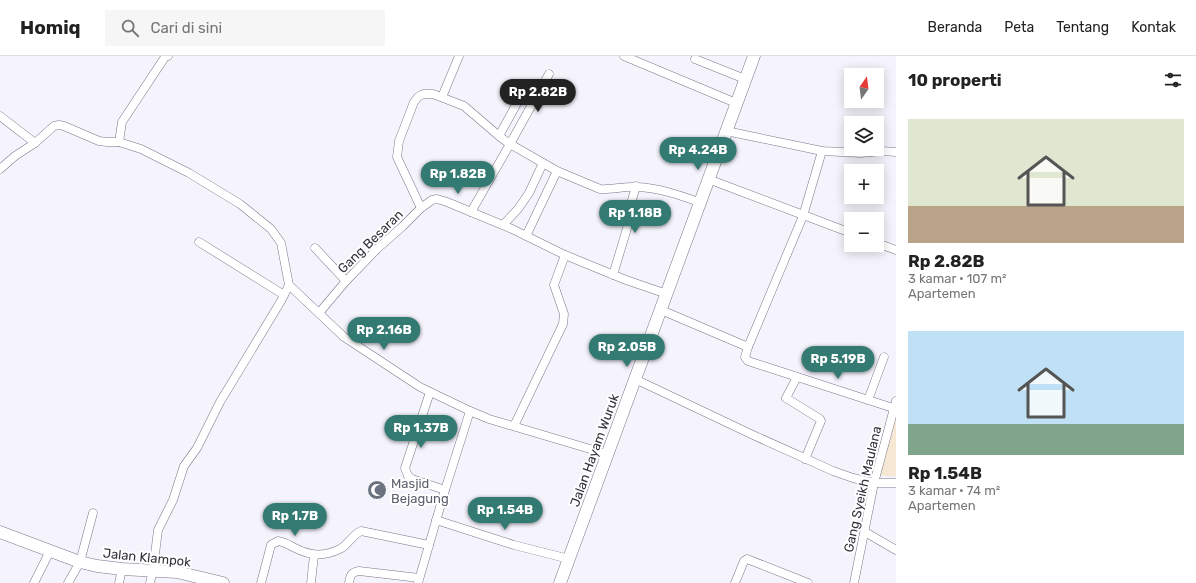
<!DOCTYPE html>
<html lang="id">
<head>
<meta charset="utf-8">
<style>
	body { margin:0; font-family:Rubik,sans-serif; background:#f6f6f6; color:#222; height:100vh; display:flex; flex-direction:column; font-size:15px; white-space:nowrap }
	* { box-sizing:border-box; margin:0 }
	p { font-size:13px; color:#767676 }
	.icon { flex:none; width:22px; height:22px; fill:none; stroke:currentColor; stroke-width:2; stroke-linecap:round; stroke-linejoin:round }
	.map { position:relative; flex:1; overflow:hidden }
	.panel { display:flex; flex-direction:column; background:#fff; width:300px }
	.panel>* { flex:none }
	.needle { width:26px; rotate:14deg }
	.buttons { position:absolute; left:844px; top:12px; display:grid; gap:8px }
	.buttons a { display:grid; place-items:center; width:40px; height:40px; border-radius:0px; background:#fff; box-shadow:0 2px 10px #0003; font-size:20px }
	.price { position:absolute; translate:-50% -34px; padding:0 9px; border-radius:14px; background:#337a72; color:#fff; font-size:13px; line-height:26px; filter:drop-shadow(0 1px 2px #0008) }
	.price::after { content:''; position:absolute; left:50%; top:24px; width:12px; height:9px; margin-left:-6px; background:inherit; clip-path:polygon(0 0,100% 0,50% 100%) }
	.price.current { background:#222; color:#fff }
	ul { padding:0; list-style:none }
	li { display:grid; align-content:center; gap:8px; height:212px; padding:0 12px }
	li span { display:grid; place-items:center; height:124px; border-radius:0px; color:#555 }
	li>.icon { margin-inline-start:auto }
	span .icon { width:72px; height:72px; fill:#fffc; stroke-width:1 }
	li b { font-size:17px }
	h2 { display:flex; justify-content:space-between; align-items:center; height:48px; padding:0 12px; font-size:17px }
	header { display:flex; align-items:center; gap:24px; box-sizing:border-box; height:56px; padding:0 20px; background:#fff; border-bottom:1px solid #e0e0e0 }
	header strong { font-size:19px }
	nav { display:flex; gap:22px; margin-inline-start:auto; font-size:14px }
	.search { width:280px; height:36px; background:#f6f6f6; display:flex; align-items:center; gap:10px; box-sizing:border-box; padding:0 14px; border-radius:0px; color:#767676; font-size:15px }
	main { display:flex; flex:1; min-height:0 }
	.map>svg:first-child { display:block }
</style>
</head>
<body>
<header>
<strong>Homiq</strong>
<div class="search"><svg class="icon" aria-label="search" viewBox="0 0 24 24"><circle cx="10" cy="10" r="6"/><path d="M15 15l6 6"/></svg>Cari di sini</div>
<nav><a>Beranda</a><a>Peta</a><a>Tentang</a><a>Kontak</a></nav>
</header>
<main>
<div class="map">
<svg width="896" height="527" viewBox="0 0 896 527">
	<rect width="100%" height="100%" fill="#f5f3fc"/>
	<polygon fill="#f6e8d5" points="892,362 896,363 896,421 879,419"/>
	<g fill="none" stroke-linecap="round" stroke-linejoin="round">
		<defs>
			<g id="street">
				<polyline points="624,0 736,47"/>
				<polyline points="695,3 745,23"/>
				<polyline points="442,41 459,0"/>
				<polyline points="0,60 35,87"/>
				<polyline points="726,75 822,95 861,97 882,95 896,96"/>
				<polyline points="499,80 522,38"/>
				<polyline points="119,86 122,66 165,1 168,0"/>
				<polyline points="0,113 15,100 35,87 54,70 59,69 64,70 99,85 107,86 119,86 141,93 189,117 240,148 271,173 281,187 289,229 344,281 420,331 470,355 489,363 607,398"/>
				<polyline points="708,123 851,177"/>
				<path d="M 421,152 L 397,101 L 399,85 L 414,46 L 418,41 L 423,38 L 433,38 L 464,50 L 499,80 L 510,88 L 557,115 L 600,133 C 612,134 624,130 637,131 C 659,132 679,139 699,146"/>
				<polyline points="471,156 510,88 549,18"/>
				<polyline points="503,169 518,153 529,137 543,107"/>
				<polyline points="526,180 557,115"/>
				<polyline points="199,186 284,239"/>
				<polyline points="877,187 896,194"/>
				<polyline points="315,192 346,225"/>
				<polyline points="613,219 628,169 630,151 636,130"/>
				<polyline points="661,254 748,291 745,301 748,305 893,352"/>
				<polyline points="319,257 346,225 377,193 403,170 421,152 432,144 437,143 447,146 512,173 565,199 626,224 667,238"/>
				<polyline points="748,291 803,160 822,95"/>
				<polyline points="797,321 786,342 820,363 821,365 805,403"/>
				<polyline points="635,323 753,379 833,415 853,422 874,427 896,427"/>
				<polyline points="430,336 405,412 408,420 412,423 445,434"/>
				<polyline points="868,344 884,301"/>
				<polyline points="514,370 563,268 564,258 554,229 565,199"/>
				<polyline points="436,464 514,489 569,503"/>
				<polyline points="865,476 896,494"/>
				<polyline points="34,527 50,495"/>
				<polyline points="68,527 80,506 93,457"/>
				<polyline points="119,527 122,513"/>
				<polyline points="150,527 153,514 158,474 173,444 184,410 197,392 220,346 281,245 289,229"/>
				<path d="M 261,527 L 271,489 L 278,485 C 285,486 289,489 295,492 C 311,500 323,501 340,493 C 348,489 352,479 361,475 L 429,489"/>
				<polyline points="311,527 314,499"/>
				<path d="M 349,527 C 350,520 351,516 359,515 L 419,522"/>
				<polyline points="418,527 445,434 470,355"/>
				<polyline points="735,527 744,505 747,503 808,527"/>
				<polyline points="854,527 874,427 896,345"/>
			</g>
			<g id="secondary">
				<polyline points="0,476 80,506 97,510 122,513 177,516 223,527"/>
				<polyline points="560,527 754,0"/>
			</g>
		</defs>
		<use href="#street" stroke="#7a768a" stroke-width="9"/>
		<use href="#secondary" stroke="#7a768a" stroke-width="13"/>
		<use href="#street" stroke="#fff" stroke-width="8"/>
		<use href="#secondary" stroke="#fff" stroke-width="12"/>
	</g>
	<defs>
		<symbol id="mosque-disc" viewBox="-11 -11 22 22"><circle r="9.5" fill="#6b7280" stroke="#fff"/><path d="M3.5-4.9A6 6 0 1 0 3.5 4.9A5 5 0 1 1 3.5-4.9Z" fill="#fff"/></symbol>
	</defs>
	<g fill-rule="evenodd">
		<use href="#mosque-disc" x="366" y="423" width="22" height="22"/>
	</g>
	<g text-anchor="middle" stroke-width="4" stroke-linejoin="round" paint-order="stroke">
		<g font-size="13" fill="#333139" stroke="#fff">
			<text transform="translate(370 185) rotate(-44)" y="5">Gang Besaran</text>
			<text transform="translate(594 394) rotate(-70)" y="5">Jalan Hayam Wuruk</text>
			<text transform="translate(862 433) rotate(-77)" y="5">Gang Syeikh Maulana</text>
			<text transform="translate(147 501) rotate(6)" y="5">Jalan Klampok</text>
		</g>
		<g font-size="13" fill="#5b616d" stroke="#fff" text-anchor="start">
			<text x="391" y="432">Masjid<tspan x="391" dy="15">Bejagung</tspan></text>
		</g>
	</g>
</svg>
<div class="buttons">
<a><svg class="needle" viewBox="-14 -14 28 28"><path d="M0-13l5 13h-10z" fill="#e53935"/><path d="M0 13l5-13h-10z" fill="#767676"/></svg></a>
<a><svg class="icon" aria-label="layers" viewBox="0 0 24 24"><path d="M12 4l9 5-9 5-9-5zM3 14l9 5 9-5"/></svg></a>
<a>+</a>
<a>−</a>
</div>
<b class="price current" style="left:538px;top:57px">Rp 2.82B</b>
<b class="price" style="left:698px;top:115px">Rp 4.24B</b>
<b class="price" style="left:458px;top:139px">Rp 1.82B</b>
<b class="price" style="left:635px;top:178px">Rp 1.18B</b>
<b class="price" style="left:384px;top:295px">Rp 2.16B</b>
<b class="price" style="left:627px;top:312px">Rp 2.05B</b>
<b class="price" style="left:838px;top:324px">Rp 5.19B</b>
<b class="price" style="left:421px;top:393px">Rp 1.37B</b>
<b class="price" style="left:505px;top:475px">Rp 1.54B</b>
<b class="price" style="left:295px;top:481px">Rp 1.7B</b>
</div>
<section class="panel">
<h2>10 properti<svg class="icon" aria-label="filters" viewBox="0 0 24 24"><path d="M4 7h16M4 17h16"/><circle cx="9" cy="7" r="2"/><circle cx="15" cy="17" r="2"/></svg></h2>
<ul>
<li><span style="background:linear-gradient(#dfe7d0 70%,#b9a48a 0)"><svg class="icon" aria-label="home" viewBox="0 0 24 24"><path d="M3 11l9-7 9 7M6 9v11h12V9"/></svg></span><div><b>Rp 2.82B</b><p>3 kamar · 107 m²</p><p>Apartemen</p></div></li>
<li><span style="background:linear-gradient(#bfe0f5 75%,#7fa58c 0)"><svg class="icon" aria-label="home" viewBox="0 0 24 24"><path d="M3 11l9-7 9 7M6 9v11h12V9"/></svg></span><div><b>Rp 1.54B</b><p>3 kamar · 74 m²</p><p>Apartemen</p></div></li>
</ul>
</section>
</main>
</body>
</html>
